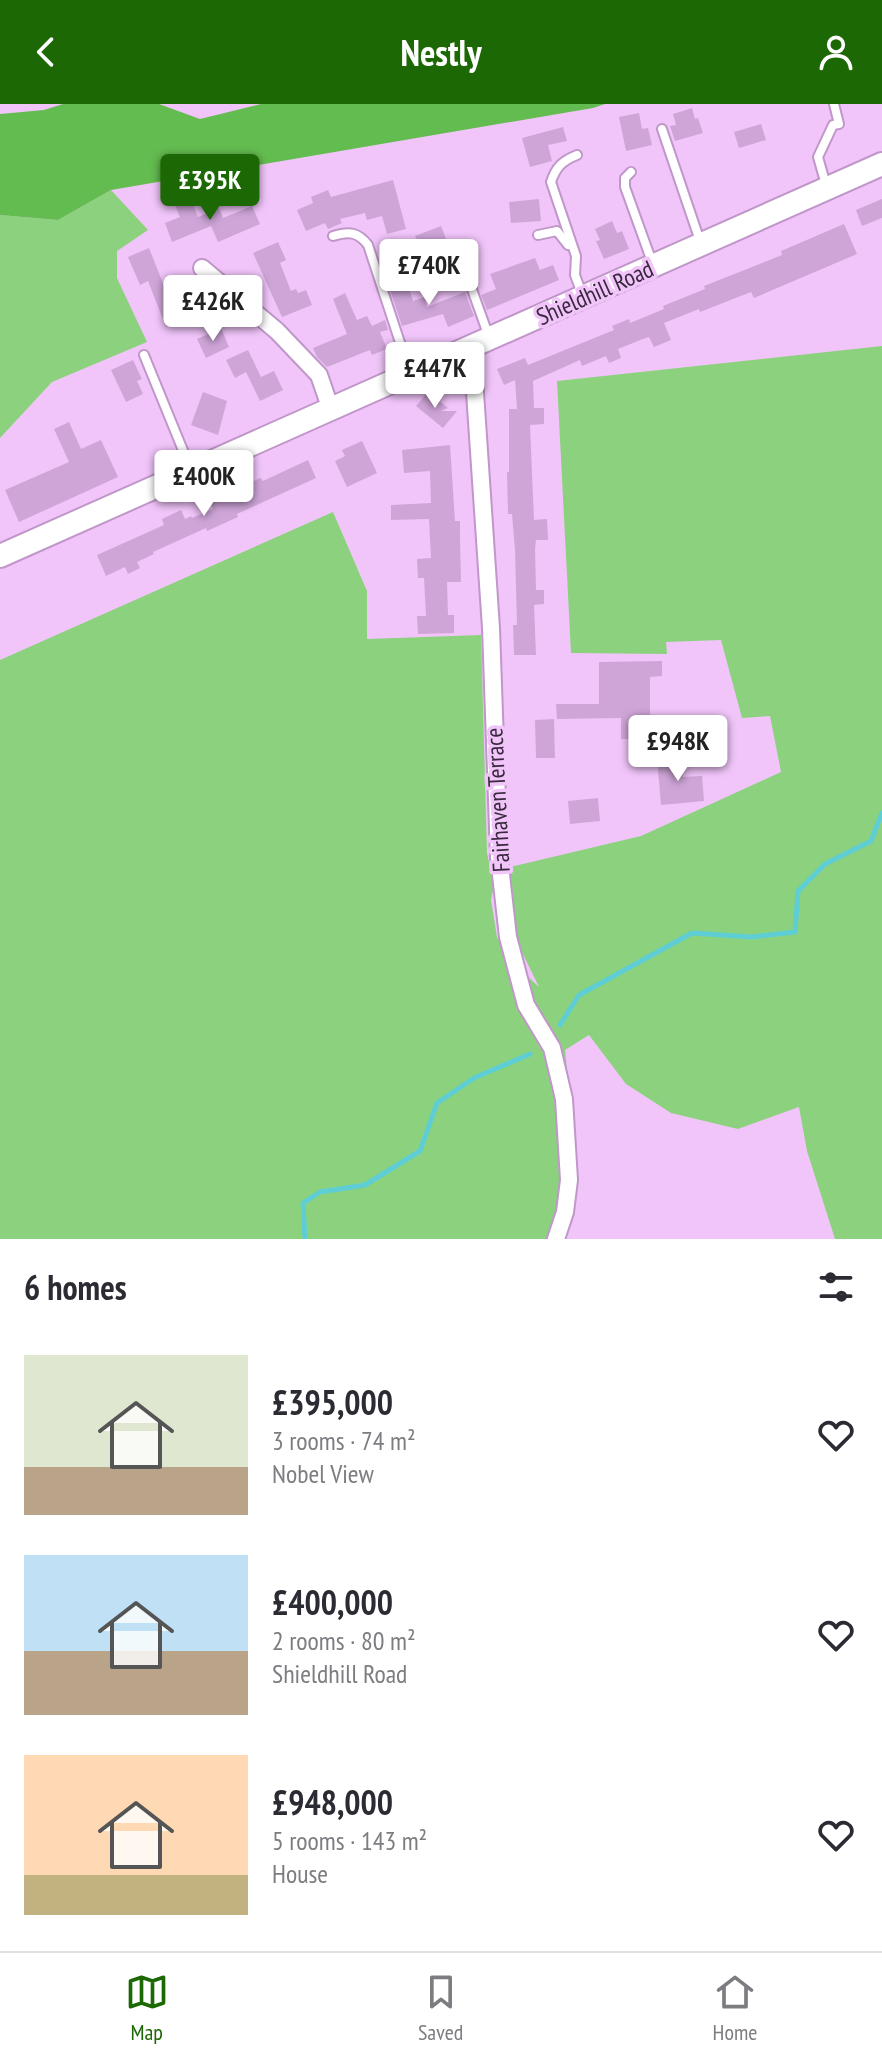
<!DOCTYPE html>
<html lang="en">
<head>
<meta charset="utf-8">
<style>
	body { margin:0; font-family:"PT Sans Narrow",sans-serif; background:#f7f7f7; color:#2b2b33; height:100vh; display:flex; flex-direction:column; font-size:30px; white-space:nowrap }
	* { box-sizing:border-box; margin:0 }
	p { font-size:26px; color:#7c7c81 }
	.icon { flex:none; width:44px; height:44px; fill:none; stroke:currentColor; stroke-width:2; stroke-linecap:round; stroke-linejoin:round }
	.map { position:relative; height:1135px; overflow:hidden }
	.drawer { display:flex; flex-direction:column; background:#fff; flex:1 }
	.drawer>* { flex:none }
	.price { position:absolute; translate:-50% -68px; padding:0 18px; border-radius:8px; background:#fff; color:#222; font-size:26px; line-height:52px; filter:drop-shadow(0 2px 4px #0008) }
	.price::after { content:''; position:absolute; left:50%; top:48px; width:24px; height:18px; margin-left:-12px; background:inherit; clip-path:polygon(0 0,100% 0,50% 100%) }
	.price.on { background:#1c6804; color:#fff }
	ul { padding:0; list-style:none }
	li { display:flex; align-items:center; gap:24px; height:200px; padding:0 24px }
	li span { display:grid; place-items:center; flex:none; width:224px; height:160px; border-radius:0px; color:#555 }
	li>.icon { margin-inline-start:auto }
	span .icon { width:96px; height:96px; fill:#fffc; stroke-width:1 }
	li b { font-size:34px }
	h2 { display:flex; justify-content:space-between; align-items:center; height:96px; padding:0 24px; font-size:34px }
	header { display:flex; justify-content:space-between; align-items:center; height:104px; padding:0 24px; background:#1c6804; color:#fff; font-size:36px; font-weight:800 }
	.tab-bar { display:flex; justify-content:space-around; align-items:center; height:112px; border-top:2px solid #e1e1e2; background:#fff; font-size:22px; color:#7c7c81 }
	.tab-bar a { display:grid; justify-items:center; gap:4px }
	.tab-bar .on { color:#1c6804 }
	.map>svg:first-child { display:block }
</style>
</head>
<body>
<header><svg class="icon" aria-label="back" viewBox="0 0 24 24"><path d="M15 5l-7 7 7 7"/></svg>Nestly<svg class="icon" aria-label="person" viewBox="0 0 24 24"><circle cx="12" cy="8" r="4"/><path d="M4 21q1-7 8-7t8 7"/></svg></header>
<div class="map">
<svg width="882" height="1135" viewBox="0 0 882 1135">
	<rect width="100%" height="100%" fill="#f1c5fa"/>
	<g fill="#8cd27e">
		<polygon points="111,86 148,126 117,147 117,174 147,238 52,278 0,334 0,111 58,116"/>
		<polygon points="882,242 882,1135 835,1135 807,1047 799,1003 738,1025 671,1009 626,980 589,931 565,946 570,997 563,1135 0,1135 0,556 333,408 367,487 367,535 481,531 487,749 494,781 491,796 497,833 507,853 539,883 516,836 506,764 641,732 781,668 770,612 742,614 721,536 666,538 667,550 571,549 557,277"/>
	</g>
	<polygon fill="#63bc4f" points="63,0 159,0 200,15 261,0 605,0 593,4 111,86 58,116 0,111 0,10 44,6"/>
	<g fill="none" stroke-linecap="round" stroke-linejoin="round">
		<g stroke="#5eced4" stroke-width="5">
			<polyline points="560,921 579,891 692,829 752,833 795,828 798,787 825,760 871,737 882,709"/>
			<polyline points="305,1135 303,1099 320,1088 365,1081 420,1047 437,999 474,974 530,950"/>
		</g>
	</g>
	<g fill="#cfa5d8">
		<polygon points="692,4 695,15 698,14 703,29 675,37 670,22 676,21 673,10"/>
		<polygon points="639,9 642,25 648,24 652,41 626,47 619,13"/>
		<polygon points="761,20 766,36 739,44 734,28"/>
		<polygon points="563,23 567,37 548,41 552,57 530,63 522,34"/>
		<polygon points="393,76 406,125 387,130 382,112 367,116 365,109 340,115 342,119 328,125 325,119 306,127 297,106 313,99 311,93 328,86 331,93"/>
		<polygon points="191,95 198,113 219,104 223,114 252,102 260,120 218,138 211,122 172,138 165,119 180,113 175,101"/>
		<polygon points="539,95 541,117 511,119 509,98"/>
		<polygon points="882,95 882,114 862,122 856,106"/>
		<polygon points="612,117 617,129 622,127 629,145 604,155 596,137 600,136 595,125"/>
		<polygon points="844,120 857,150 754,194 751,188 700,208 699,205 664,219 671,236 654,243 649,233 643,235 618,245 621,254 609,259 606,252 582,262 580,256 533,277 534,304 544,304 544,320 530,321 534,416 547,415 548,436 536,436 535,445 536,486 544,486 544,500 534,501 536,551 514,551 513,521 517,521 515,446 512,410 508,410 507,368 509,368 509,305 517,305 515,276 504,281 497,265 525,254 528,261 614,226 612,222 629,215 630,219 664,205 663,202 705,185 704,182 782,151 781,147"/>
		<polygon points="441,122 448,140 438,144 440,149 425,155 415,132"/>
		<polygon points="278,138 286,156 280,159 291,187 296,185 298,189 306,186 312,201 282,213 253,149"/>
		<polygon points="149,144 168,192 176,189 181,201 187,198 193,212 166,223 148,177 140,181 128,153"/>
		<polygon points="535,154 540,166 553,161 559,176 487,206 481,191 496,185 490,170"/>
		<polygon points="407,178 413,197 425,193 427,203 465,188 474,212 448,223 443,210 402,222 389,183"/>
		<polygon points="345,189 357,216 367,212 372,222 385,216 388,226 380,228 387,245 372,251 370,246 327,263 317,253 313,244 347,230 333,195"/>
		<polygon points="221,224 229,243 206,254 197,235"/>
		<polygon points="248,246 261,273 274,267 283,286 260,297 246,268 235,274 226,256"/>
		<polygon points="133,256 142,275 137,277 143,290 126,298 111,266"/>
		<polygon points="203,288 227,297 218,331 191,321"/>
		<polygon points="428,288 448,304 441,307 457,307 443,324 416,302"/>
		<polygon points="69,318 81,345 101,336 118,373 19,418 5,386 69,358 54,325"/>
		<polygon points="362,337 377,369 347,383 335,357 345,352 342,346"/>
		<polygon points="450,341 455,417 460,417 460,436 461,478 447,478 448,511 454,511 454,529 418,530 417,512 426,512 424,474 418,474 417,455 431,454 429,415 391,416 391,401 431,399 430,367 404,369 402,346"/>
		<polygon points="308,356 316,374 237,410 238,413 207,427 206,424 153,448 154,450 137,458 140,464 128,470 125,463 106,472 97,451 164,421 162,415 181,406 185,415 191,412 192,414 213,405 209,394 261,374 263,377"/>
		<polygon points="662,557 662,572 650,573 650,635 621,635 621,614 557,615 556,600 599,600 599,558"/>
		<polygon points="554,615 555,654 536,654 535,616"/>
		<polygon points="681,651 683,673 702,672 704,697 661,701 657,654"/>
		<polygon points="598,694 600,717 570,720 568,697"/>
	</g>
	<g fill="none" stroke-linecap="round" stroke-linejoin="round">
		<defs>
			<g id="service">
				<polyline points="662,25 700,137"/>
				<path d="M 577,51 C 562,57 556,63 551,78 L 576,152 L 575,171 L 582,190"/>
				<polyline points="631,68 625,74 625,83 652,158"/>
				<polyline points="826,81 818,53 833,21 839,20 834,0"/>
				<polyline points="538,131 557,127 568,141"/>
				<path d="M 333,132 C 349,127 358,128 368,141 L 409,266"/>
				<polyline points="469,177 489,233"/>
				<polyline points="144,251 191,366"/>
			</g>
			<g id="minor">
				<polyline points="202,164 277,227 319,271 331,306"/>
				<polyline points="472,244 491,524 499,753 508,833 526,901 552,944 564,995 569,1076 565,1108 556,1135"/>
			</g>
			<polyline id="secondary" points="0,452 882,60"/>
		</defs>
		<use href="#service" stroke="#c097c9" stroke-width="12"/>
		<use href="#minor" stroke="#c097c9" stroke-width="20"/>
		<use href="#secondary" stroke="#c097c9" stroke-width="26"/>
		<use href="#service" stroke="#fff" stroke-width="8"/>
		<use href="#minor" stroke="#fff" stroke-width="16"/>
		<use href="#secondary" stroke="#fff" stroke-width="22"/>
	</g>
	<g text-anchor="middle" stroke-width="7" stroke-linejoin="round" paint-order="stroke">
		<g font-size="24" fill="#3a293e" stroke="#f1c5fa">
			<text transform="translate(595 189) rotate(-24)" y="8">Shieldhill Road</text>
			<text transform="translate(498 696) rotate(-93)" y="8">Fairhaven Terrace</text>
		</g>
	</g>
</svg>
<b class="price on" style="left:210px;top:118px">£395K</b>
<b class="price" style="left:429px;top:203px">£740K</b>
<b class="price" style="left:213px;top:239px">£426K</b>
<b class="price" style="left:435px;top:306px">£447K</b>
<b class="price" style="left:204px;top:414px">£400K</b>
<b class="price" style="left:678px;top:679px">£948K</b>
</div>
<section class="drawer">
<h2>6 homes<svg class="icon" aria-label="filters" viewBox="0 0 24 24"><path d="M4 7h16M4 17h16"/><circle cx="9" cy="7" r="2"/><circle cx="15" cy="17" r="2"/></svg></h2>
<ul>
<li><span style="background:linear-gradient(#dfe7d0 70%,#b9a48a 0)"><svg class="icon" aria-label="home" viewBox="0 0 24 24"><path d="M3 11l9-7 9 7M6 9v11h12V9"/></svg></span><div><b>£395,000</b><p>3 rooms · 74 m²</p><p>Nobel View</p></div><svg class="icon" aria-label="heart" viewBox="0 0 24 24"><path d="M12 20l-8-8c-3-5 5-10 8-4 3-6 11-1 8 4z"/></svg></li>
<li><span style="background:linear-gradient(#bfe0f5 60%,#b9a48a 0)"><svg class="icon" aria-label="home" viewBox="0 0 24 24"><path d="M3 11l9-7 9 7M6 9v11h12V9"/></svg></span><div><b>£400,000</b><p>2 rooms · 80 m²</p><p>Shieldhill Road</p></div><svg class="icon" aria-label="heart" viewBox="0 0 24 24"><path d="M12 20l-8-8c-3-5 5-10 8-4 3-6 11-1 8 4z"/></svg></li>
<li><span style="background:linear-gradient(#ffd9b3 75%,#c2b280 0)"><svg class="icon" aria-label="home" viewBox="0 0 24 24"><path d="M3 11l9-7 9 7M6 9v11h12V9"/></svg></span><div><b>£948,000</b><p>5 rooms · 143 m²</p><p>House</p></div><svg class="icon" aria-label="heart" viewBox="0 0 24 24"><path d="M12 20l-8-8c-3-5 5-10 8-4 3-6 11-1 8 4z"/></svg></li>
</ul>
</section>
<nav class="tab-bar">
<a class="on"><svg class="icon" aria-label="map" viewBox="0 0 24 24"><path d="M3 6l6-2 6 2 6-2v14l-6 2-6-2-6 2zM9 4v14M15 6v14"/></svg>Map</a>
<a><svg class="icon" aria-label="saved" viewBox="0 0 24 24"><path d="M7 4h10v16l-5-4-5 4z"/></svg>Saved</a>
<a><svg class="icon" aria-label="home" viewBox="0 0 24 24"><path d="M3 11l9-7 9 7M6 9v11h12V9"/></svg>Home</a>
</nav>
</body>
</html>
